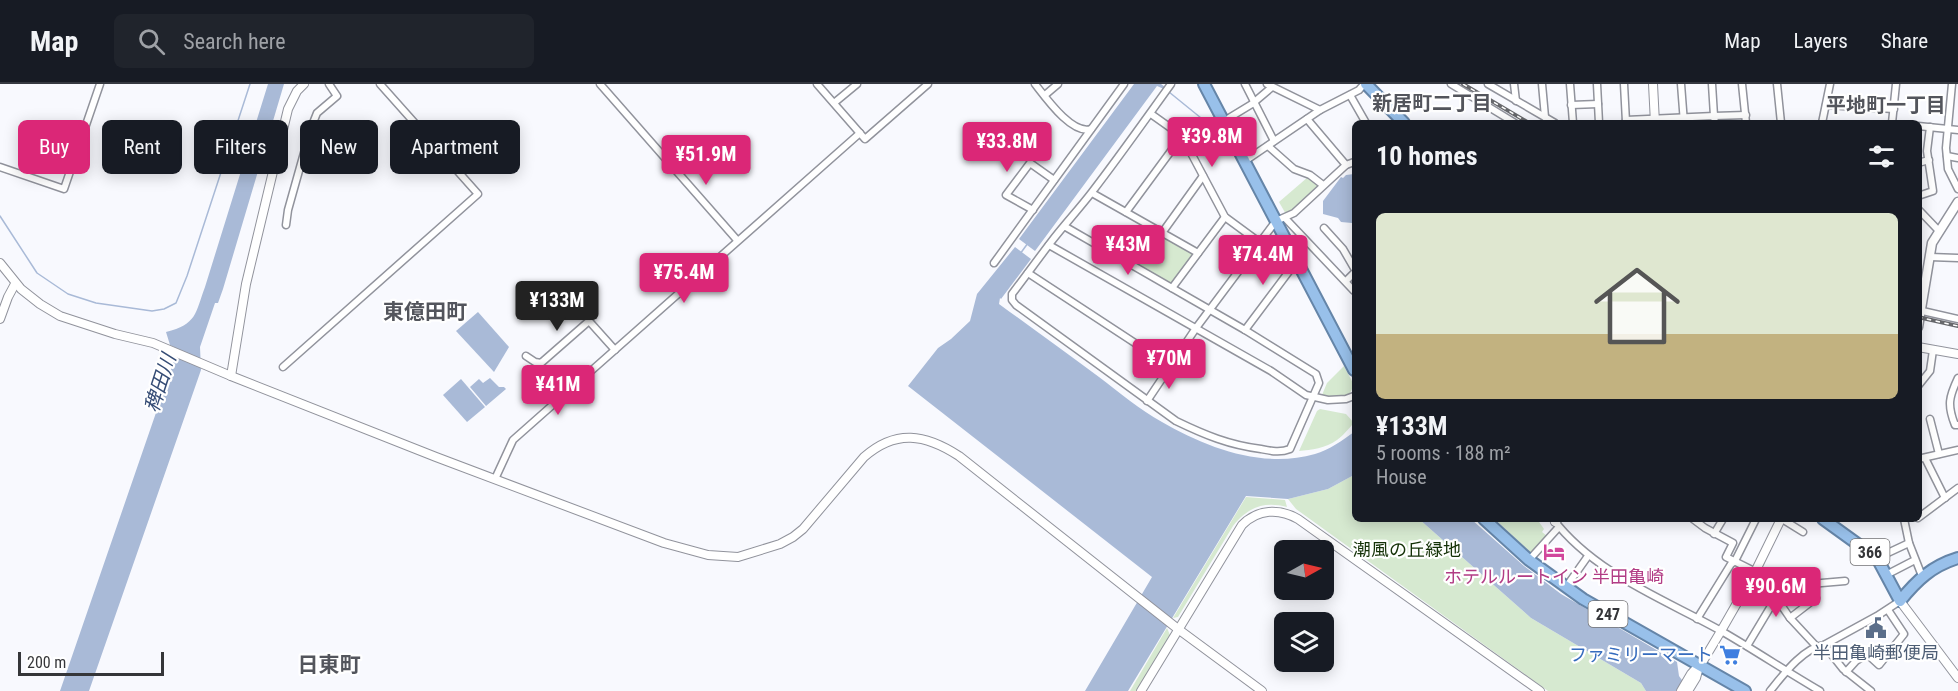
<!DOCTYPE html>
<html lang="en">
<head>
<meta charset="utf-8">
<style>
	body { margin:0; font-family:"Roboto Condensed","Noto Sans JP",sans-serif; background:#20242c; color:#f1f3f6; height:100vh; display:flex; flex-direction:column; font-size:22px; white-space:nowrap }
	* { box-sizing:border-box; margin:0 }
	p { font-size:20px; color:#9ea1a6 }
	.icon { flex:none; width:33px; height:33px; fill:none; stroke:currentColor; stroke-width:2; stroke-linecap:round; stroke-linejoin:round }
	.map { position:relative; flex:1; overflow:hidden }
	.side { position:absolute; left:1352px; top:36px; width:570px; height:402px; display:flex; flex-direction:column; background:#171b24; border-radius:9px; box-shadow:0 3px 15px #0003 }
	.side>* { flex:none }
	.guide { position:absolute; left:18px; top:36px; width:570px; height:54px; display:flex; gap:12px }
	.needle { width:39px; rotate:82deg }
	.fabs { position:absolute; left:1274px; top:456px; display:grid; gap:12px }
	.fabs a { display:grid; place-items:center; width:60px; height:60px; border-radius:9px; background:#171b24; box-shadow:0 3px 15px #0003; font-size:30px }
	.scale { position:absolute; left:18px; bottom:15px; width:146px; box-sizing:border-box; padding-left:6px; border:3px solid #353639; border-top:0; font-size:16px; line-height:21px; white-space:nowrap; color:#353639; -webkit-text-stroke:4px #fff; paint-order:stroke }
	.price { position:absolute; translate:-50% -51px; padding:0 14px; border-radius:6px; background:#db2777; color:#fff; font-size:20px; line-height:39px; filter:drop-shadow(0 2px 3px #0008) }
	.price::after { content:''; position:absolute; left:50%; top:36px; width:18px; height:14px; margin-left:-9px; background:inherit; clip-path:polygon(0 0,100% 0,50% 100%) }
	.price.active { background:#222; color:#fff }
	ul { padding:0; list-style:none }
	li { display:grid; align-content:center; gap:12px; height:318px; padding:0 24px }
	li span { display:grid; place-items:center; height:186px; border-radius:9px; color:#555 }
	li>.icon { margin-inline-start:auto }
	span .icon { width:108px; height:108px; fill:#fffc; stroke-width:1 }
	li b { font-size:26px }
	h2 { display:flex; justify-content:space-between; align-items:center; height:72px; padding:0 24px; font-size:26px }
	.pill { padding:0 21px; border-radius:9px; background:#171b24; box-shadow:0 3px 15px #0003; font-size:21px; line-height:54px }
	.pill.active { background:#db2777; color:#fff }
	header { display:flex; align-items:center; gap:36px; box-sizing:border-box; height:84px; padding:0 30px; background:#171b24; border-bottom:2px solid #363941 }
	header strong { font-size:28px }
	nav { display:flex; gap:33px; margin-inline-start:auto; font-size:21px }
	.search { width:420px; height:54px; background:#20242c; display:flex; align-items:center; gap:15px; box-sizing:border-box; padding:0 21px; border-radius:9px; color:#9ea1a6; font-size:22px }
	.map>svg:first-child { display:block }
</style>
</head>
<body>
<header>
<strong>Map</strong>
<div class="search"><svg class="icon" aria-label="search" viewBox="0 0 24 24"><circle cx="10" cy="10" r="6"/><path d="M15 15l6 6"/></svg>Search here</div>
<nav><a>Map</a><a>Layers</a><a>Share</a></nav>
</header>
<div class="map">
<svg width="1958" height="607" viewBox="0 0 1958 607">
	<rect width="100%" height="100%" fill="#f8f9fe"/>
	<g fill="#d6e9d0">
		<polygon points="1308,93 1317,99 1319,103 1287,132 1279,118"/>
		<polygon points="1143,142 1192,170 1173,198 1171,199 1125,173"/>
		<polygon points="1344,282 1354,301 1349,311 1346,313 1324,313 1322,311 1327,299"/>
		<path d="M 1320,325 L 1346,330 L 1354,339 C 1348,345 1343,352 1337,356 C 1326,364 1311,366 1299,367 L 1317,327 Z"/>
		<polygon points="1354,391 1354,435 1419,435 1531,534 1641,599 1646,607 1548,607 1296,425 1288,415 1328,405"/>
		<path d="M 1246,413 L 1285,416 L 1287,423 C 1264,417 1248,423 1233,442 L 1178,533 L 1173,534 Z"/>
		<polygon points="1501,435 1537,435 1544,445 1542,448 1547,452 1531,469 1498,438"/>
		<polygon points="1167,544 1170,551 1167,559 1138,607 1130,607"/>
	</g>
	<g fill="#a9bad7">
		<path d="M 268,0 L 284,0 L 223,205 L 218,219 L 215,219 L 200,263 L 201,286 L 89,607 L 60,607 L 178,265 L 170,261 L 166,248 C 197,240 195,230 205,203 Z"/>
		<polygon points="1134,0 1161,0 1165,3 1164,5 1157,2 1035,167 1019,155"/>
		<polygon points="1354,90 1354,136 1352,139 1341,138 1338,134 1323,130 1323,117 1341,93 1343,94 1346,91"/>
		<path d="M 1015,163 L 1031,175 L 1001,215 L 1000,214 L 999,220 C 1032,244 1065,268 1099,293 C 1119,308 1140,326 1162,338 C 1207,364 1263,385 1315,370 C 1329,366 1343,356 1354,348 L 1354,391 L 1328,405 L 1288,415 L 1246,412 L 1128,607 L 1085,607 L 1152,493 L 908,302 L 938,264 L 951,255 L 970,237 L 977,210 Z"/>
		<polygon points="478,228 509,263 494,288 456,247"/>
		<polygon points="490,294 499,303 504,303 506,305 486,322 470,303 479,295 483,299"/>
		<polygon points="461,295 485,323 467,338 443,311"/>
		<polygon points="1419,435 1471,435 1524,482 1561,510 1677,578 1679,592 1690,607 1646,607 1641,599 1531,534"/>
	</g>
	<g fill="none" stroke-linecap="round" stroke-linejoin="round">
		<g stroke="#a9bad7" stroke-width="1.5">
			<polyline points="1169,8 1222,51"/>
			<polyline points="0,132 37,189 68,210 96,219 152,227 164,225 176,219 187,192 250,0"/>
			<polyline points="1020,170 1028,159"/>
		</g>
		<defs>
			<g id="minor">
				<polyline points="600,0 737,156"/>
				<polyline points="817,0 865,55 928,0"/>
				<path d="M 1035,0 C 1046,14 1072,51 1091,45"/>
				<polyline points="1245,0 1274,57"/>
				<polyline points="1267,0 1320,26"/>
				<polyline points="1451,0 1515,39"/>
				<polyline points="1488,0 1555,39"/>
				<polyline points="1514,0 1516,17"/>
				<polyline points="1542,0 1545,33"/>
				<polyline points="1570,0 1573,39"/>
				<polyline points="1597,0 1599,39"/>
				<polyline points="1624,0 1626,38"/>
				<polyline points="1681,0 1684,39"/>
				<polyline points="1712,0 1714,32 1746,31"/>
				<polyline points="1742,0 1746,39"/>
				<polyline points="1777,0 1781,39"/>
				<polyline points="1952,0 1946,64 1948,85 1958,105"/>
				<polyline points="1045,11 1058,0"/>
				<polyline points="1350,11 1366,39"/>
				<polyline points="834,19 857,0"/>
				<polyline points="1571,21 1598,20"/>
				<polyline points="1826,21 1894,25"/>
				<polyline points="1151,30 1182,52 1225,133 1259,158"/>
				<polyline points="1307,35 1346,81"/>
				<polyline points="1626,36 1714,32 1715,39"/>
				<polyline points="1224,37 1252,20 1272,3"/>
				<polyline points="1822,39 1830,0"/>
				<polyline points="1892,39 1896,0"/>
				<polyline points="1918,42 1958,46"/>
				<polyline points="1268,62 1294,85 1310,91 1323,101"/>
				<polyline points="1947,72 1958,74"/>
				<polyline points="1245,77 1320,26 1359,6 1364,0"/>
				<polyline points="1918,79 1929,76"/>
				<polyline points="0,83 64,105 100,0"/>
				<polyline points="1092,109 1198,169"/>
				<polyline points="1918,112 1933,107 1927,67 1930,43"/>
				<polyline points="1918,125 1939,147"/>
				<polyline points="1033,126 1006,111 1030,79 1054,96"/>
				<polyline points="1126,128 1182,52"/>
				<polyline points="1285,134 1354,207"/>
				<polyline points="286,141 288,126 311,44 317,29 337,12 329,0"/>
				<path d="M 1064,142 L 1245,246 L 1316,290 L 1319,299 L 1290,365 C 1280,369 1271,367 1261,365 C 1229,361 1205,351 1176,337 L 1016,221 L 1012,216 L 1012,210 C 1025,193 1038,175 1051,158 C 1064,141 1079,125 1092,108 C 1119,73 1145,36 1171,0"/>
				<polyline points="1324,144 1343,165 1354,184"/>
				<polyline points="1162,149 1203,92"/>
				<polyline points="1049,161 1271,287 1306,311 1328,316 1346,315 1354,312"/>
				<polyline points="1930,173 1958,174"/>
				<polyline points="994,179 1124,0"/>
				<polyline points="1028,189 1170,282"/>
				<polyline points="1346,197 1354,189"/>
				<polyline points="1172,204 1225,133"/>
				<polyline points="1918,226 1958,235"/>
				<polyline points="1245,246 1293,182 1298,179"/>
				<polyline points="526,272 535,278 541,279 589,237 615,266"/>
				<polyline points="283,283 478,110 380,0"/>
				<path d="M 1958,294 C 1949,313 1947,321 1955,341 L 1958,341"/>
				<polyline points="1918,302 1930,287 1933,266"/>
				<polyline points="1147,317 1196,244 1276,137 1294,129 1346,81 1354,78"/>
				<polyline points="1930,335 1939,370"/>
				<polyline points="1925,374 1945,414"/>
				<polyline points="1918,375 1958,366"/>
				<polyline points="495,395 513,356 860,49"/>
				<polyline points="1918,434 1958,404"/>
				<path d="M 1553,435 C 1595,490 1664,515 1723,548 C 1756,567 1787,588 1820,607"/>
				<polyline points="1693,435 1705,444 1733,459 1726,473 1760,490 1790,534 1816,562"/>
				<polyline points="1782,435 1803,448"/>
				<polyline points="1904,435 1909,459 1922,492"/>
				<polyline points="1714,450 1723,435"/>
				<polyline points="1877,474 1909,459"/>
				<polyline points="1529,476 1558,444"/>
				<polyline points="1886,491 1915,476"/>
				<polyline points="1566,503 1588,472"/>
				<polyline points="1775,509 1792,497 1810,500 1845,497"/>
				<polyline points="1790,534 1816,514 1809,503 1810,500"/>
				<polyline points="1697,535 1731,480 1735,477 1756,435"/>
				<polyline points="1824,561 1843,585 1871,607"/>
				<polyline points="1747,562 1777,512"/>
				<polyline points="1846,588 1856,577 1867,570 1879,581 1904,550 1888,526"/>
				<path d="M 1770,607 C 1783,591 1803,564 1824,561 L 1877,532 L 1900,517"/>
			</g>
			<g id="tertiary">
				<polyline points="1653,0 1655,39"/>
				<path d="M 0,179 L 21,205 L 40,220 L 60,232 L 115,250 L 153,259 L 231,292 L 436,373 L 664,459 L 708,471 L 738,473 L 780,460 L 793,453 L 803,445 L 864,373 C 896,345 925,350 959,372 L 1178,545 L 1262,607"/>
				<polyline points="0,235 8,213 15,200"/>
				<polyline points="1918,263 1958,270"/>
				<polyline points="231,292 246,200 288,25 297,7 304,0"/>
				<polyline points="1555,438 1558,435"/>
				<polyline points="1900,517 1958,594"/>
				<path d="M 1141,607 L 1242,441 C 1258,425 1279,424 1298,435 L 1540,607"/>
				<polyline points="1681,607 1691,590 1703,577 1721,547 1756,486 1781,435"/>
				<polyline points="1688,607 1696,594 1699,583"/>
			</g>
			<polyline id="secondary" points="1918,243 1932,159 1958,118"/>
			<g id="trunk">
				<polyline points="1204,0 1354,286"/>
				<polyline points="1366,0 1404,39"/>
				<polyline points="1484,435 1529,476 1583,515 1745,607"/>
				<path d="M 1823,435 L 1877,474 L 1900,517 C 1917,496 1932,482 1958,474"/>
			</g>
		</defs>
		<use href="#minor" stroke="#91939c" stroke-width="9"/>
		<use href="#tertiary" stroke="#91939c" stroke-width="10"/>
		<use href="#secondary" stroke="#91939c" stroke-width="11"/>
		<use href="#trunk" stroke="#6585a8" stroke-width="14"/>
		<use href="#minor" stroke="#fff" stroke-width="6"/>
		<use href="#tertiary" stroke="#fff" stroke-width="8"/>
		<use href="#secondary" stroke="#fff" stroke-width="8"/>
		<use href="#trunk" stroke="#98c0ea" stroke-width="10"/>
		<defs>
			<g id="rail">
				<polyline points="1463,0 1529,39"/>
				<polyline points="1918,233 1958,242"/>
			</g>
		</defs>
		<use href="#rail" stroke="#67686c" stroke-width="4"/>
		<use href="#rail" stroke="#fff" stroke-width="1.5" stroke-dasharray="4.5" stroke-linecap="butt"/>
	</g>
	<defs>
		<symbol id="hotel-bare" viewBox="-9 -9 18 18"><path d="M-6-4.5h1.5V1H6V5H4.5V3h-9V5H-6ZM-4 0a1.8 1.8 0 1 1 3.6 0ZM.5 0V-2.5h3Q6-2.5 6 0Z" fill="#d1479c" stroke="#fff" stroke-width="2.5" paint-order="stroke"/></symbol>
		<symbol id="civic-bare" viewBox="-9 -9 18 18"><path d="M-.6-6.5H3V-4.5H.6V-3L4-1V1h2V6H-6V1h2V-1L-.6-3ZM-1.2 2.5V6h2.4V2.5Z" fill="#5c6f8a" stroke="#fff" stroke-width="2.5" paint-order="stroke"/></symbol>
		<symbol id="supermarket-bare" viewBox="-9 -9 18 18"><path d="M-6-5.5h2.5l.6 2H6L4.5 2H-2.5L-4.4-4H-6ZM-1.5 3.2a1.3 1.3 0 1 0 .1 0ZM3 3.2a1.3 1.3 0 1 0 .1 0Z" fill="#3f7fe0" stroke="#fff" stroke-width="2.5" paint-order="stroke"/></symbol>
	</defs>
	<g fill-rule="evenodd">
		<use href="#hotel-bare" x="1539" y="453" width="30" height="30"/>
		<use href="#civic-bare" x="1861" y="529" width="30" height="30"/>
		<use href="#supermarket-bare" x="1715" y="556" width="30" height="30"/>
	</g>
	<g text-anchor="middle" stroke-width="4.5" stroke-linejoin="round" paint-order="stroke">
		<g fill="#fff" stroke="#727274" stroke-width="1.5">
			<rect x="1850.5" y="455" width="39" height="26" rx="4.5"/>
			<rect x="1588.5" y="517" width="39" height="26" rx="4.5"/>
		</g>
		<g font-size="16" font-weight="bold" fill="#353639">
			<text x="1870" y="474">366</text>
			<text x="1608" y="536">247</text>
		</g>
		<g font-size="18" fill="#143107" stroke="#fff">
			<text x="1407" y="472">潮風の丘緑地</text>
		</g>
		<g font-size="18" fill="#b23c85" stroke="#fff">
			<text x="1554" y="499">ホテルルートイン 半田亀崎</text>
		</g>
		<g font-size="18" fill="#4e5e75" stroke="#fff">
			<text x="1876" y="575">半田亀崎郵便局</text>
		</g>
		<g font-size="18" fill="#366cbe" stroke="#fff" text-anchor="end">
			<text x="1713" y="577">ファミリーマート</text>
		</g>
		<g font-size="20" font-weight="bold" fill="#53555c" stroke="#fff">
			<text x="1432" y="26">新居町二丁目</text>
			<text x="1886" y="28">平地町一丁目</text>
		</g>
		<g font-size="20" font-style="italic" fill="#354c75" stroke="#fff">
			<text transform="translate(160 299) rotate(-72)" y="7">稗田川</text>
		</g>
		<g font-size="21" font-weight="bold" fill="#53555c" stroke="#fff">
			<text x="425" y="235">東億田町</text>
			<text x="329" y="588">日東町</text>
		</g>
	</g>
</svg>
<div class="fabs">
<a><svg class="needle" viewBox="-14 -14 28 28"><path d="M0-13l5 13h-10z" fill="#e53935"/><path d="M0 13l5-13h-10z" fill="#9ea1a6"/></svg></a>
<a><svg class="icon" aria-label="layers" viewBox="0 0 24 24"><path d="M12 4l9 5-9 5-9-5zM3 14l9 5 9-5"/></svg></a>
</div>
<div class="scale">200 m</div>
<b class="price" style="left:1212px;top:84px">¥39.8M</b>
<b class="price" style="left:1007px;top:89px">¥33.8M</b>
<b class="price" style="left:706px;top:102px">¥51.9M</b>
<b class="price" style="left:1128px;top:192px">¥43M</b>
<b class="price" style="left:1263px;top:202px">¥74.4M</b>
<b class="price" style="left:684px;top:220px">¥75.4M</b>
<b class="price active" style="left:557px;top:248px">¥133M</b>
<b class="price" style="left:1169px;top:306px">¥70M</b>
<b class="price" style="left:558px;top:332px">¥41M</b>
<b class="price" style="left:1776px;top:534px">¥90.6M</b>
<div class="guide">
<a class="pill active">Buy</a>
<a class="pill">Rent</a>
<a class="pill">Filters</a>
<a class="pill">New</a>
<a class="pill">Apartment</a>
</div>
<section class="side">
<h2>10 homes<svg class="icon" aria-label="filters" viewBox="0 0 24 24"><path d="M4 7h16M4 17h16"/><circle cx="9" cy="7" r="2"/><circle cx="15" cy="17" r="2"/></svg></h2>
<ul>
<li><span style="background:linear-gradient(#dfe7d0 65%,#c2b280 0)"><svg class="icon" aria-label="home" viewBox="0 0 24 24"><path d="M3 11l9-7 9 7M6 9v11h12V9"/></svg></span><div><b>¥133M</b><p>5 rooms · 188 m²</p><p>House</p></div></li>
</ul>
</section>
</div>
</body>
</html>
